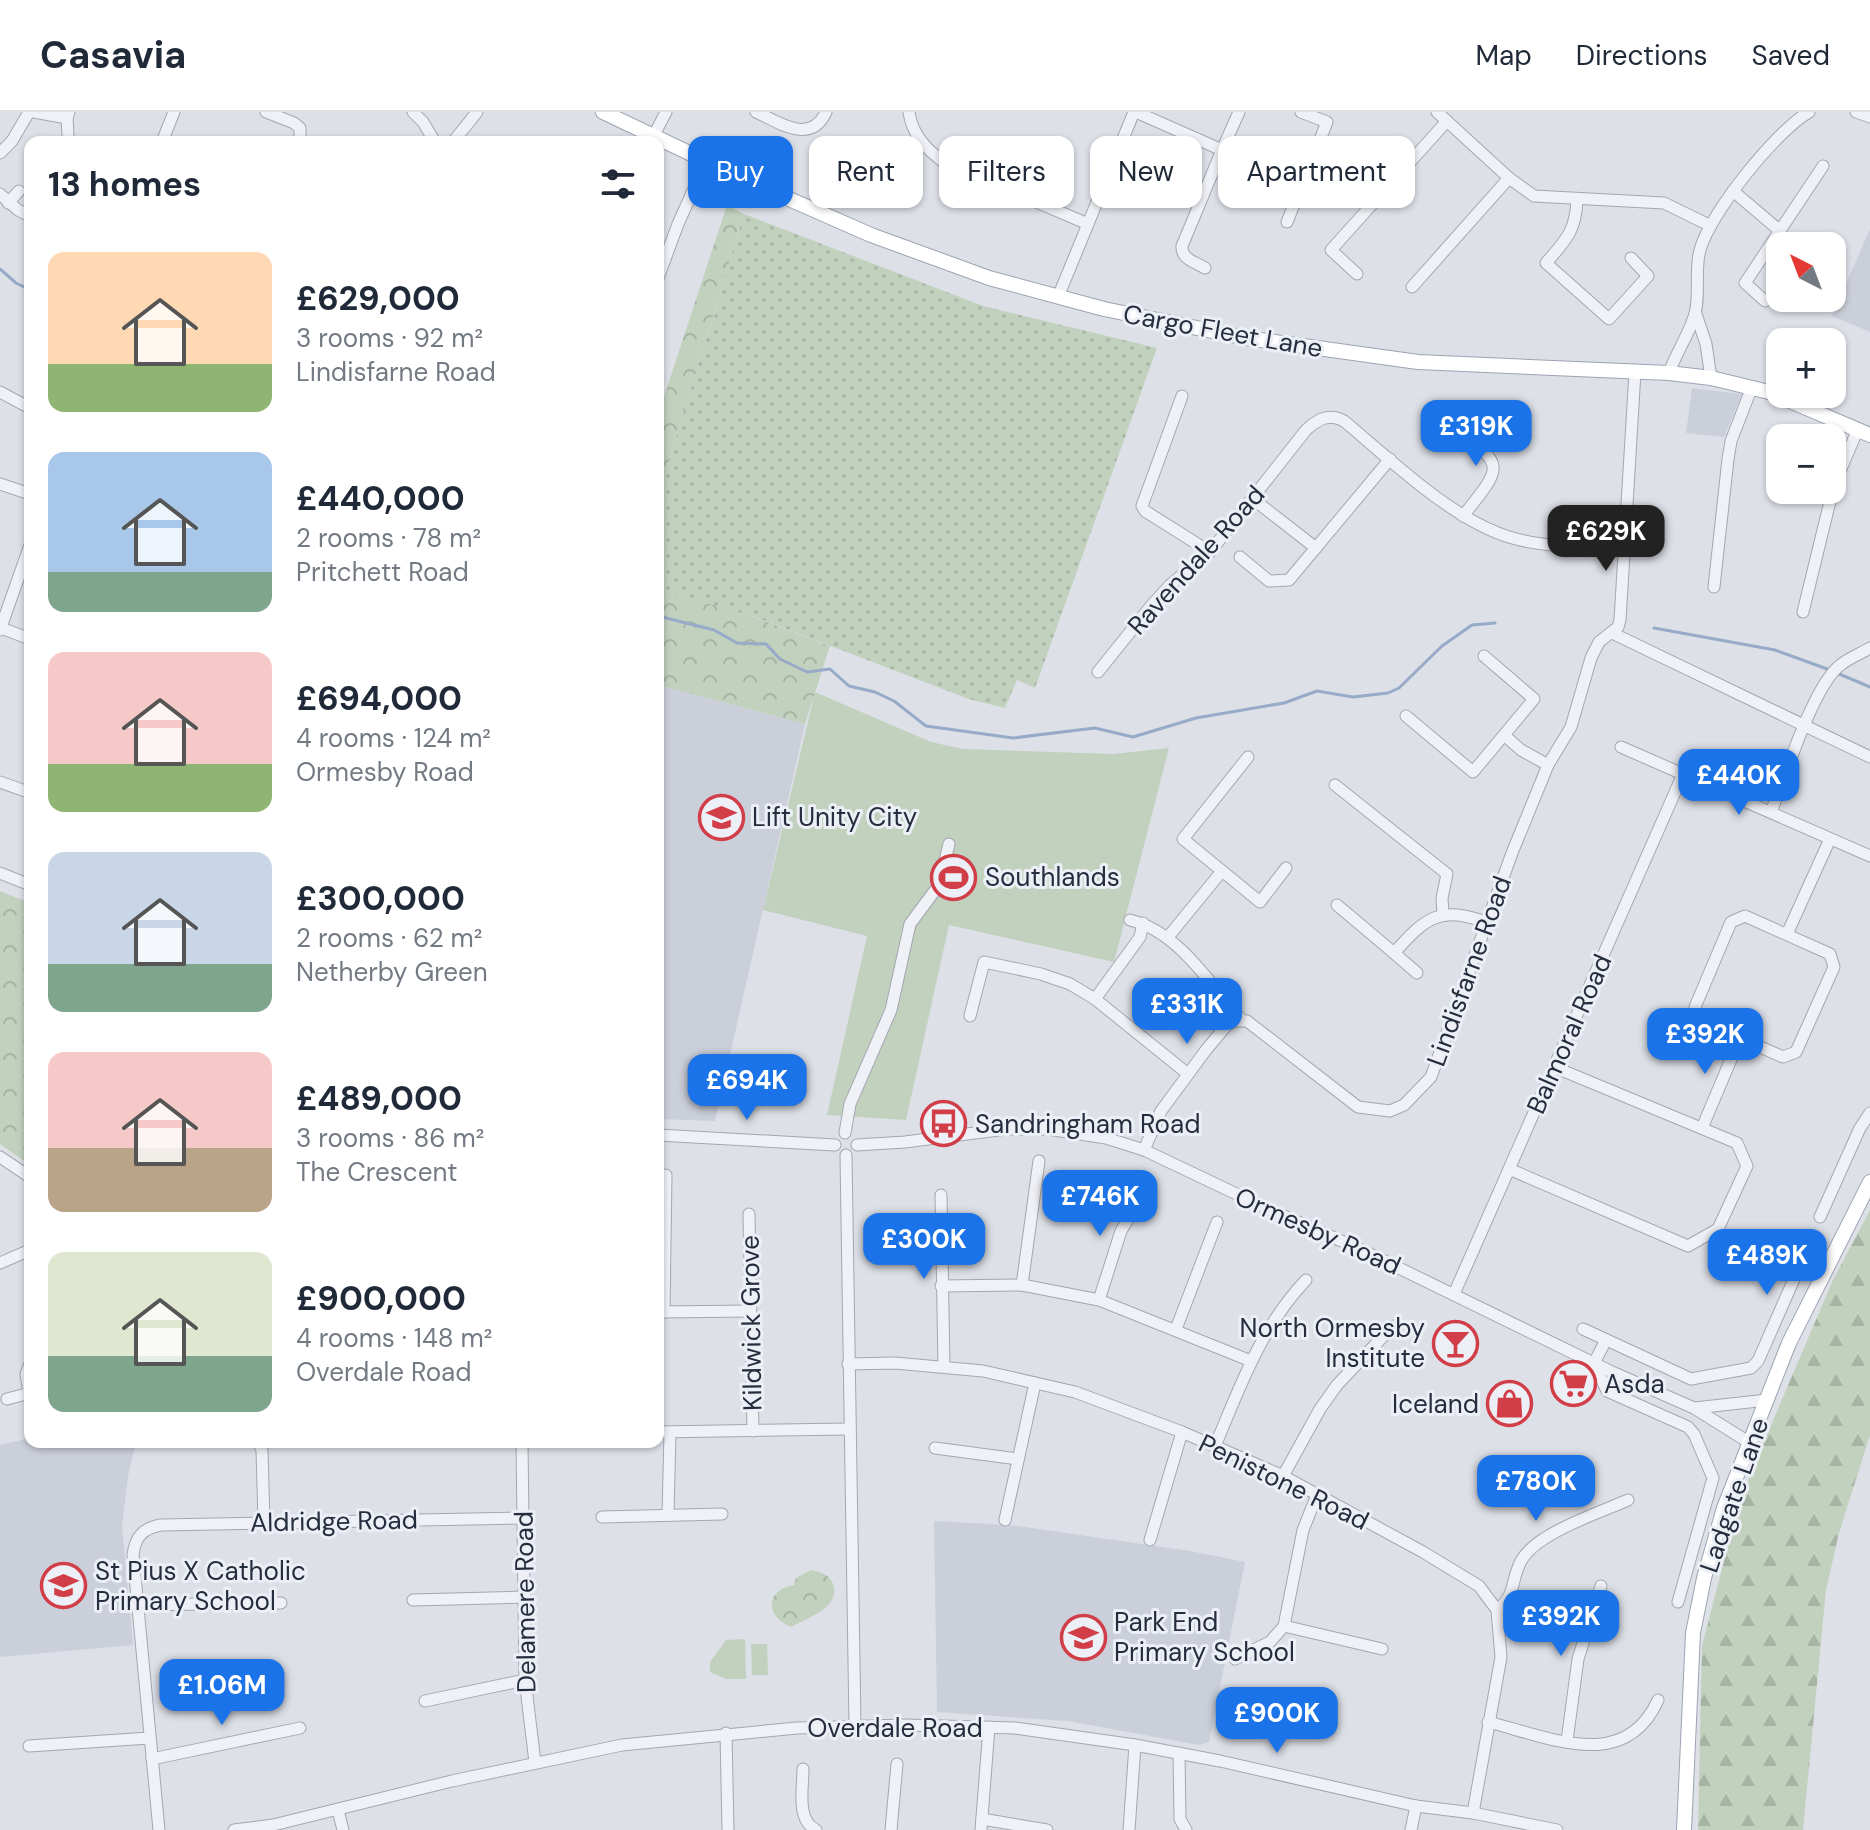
<!DOCTYPE html>
<html lang="en">
<head>
<meta charset="utf-8">
<style>
	body { margin:0; font-family:"DM Sans",sans-serif; background:#f2f2f3; color:#1f2937; height:100vh; display:flex; flex-direction:column; font-size:30px; white-space:nowrap }
	* { box-sizing:border-box; margin:0 }
	p { font-size:26px; color:#747a83 }
	.icon { flex:none; width:44px; height:44px; fill:none; stroke:currentColor; stroke-width:2; stroke-linecap:round; stroke-linejoin:round }
	.map { position:relative; flex:1; overflow:hidden }
	.side { position:absolute; left:24px; top:24px; width:640px; height:1312px; display:flex; flex-direction:column; background:#fff; border-radius:16px; box-shadow:0 2px 6px #0004 }
	.side>* { flex:none }
	.top-card { position:absolute; left:688px; top:24px; width:760px; height:72px; display:flex; gap:16px }
	.needle { width:52px; rotate:318deg }
	.fabs { position:absolute; left:1766px; top:120px; display:grid; gap:16px }
	.fabs a { display:grid; place-items:center; width:80px; height:80px; border-radius:16px; background:#fff; box-shadow:0 2px 6px #0004; font-size:40px }
	.price { position:absolute; translate:-50% -68px; padding:0 18px; border-radius:16px; background:#1a73e8; color:#fff; font-size:26px; line-height:52px; filter:drop-shadow(0 2px 4px #0008) }
	.price::after { content:''; position:absolute; left:50%; top:48px; width:24px; height:18px; margin-left:-12px; background:inherit; clip-path:polygon(0 0,100% 0,50% 100%) }
	.price.selected { background:#222; color:#fff }
	ul { padding:0; list-style:none }
	li { display:flex; align-items:center; gap:24px; height:200px; padding:0 24px }
	li span { display:grid; place-items:center; flex:none; width:224px; height:160px; border-radius:16px; color:#555 }
	li>.icon { margin-inline-start:auto }
	span .icon { width:96px; height:96px; fill:#fffc; stroke-width:1 }
	li b { font-size:34px }
	h2 { display:flex; justify-content:space-between; align-items:center; height:96px; padding:0 24px; font-size:34px }
	.pill { padding:0 28px; border-radius:16px; background:#fff; box-shadow:0 2px 6px #0004; font-size:28px; line-height:72px }
	.pill.selected { background:#1a73e8; color:#fff }
	header { display:flex; align-items:center; gap:48px; box-sizing:border-box; height:112px; padding:0 40px; background:#fff; border-bottom:2px solid #e0e1e3 }
	header strong { font-size:38px }
	nav { display:flex; gap:44px; margin-inline-start:auto; font-size:28px }
	.map>svg:first-child { display:block }
</style>
</head>
<body>
<header>
<strong>Casavia</strong>
<nav><a>Map</a><a>Directions</a><a>Saved</a></nav>
</header>
<div class="map">
<svg width="1870" height="1718" viewBox="0 0 1870 1718">
	<defs>
		<pattern id="forest-firs" width="22" height="20" patternUnits="userSpaceOnUse" patternTransform="scale(2)"><rect width="22" height="20" fill="#c1d1be"/><path d="M5 1l3.5 6h-7zM16 11l3.5 6h-7z" fill="#a6b4a4"/></pattern>
		<pattern id="park-crowns" width="20" height="18" patternUnits="userSpaceOnUse" patternTransform="scale(2)"><rect width="20" height="18" fill="#c1d1be"/><path d="M2 6a3 3 0 1 1 6 0M12 15a3 3 0 1 1 6 0" fill="none" stroke="#a6b4a4"/></pattern>
		<pattern id="garden-dots" width="8" height="8" patternUnits="userSpaceOnUse" patternTransform="scale(2)"><rect width="8" height="8" fill="#c1d1be"/><path d="M2 2h.1M6 6h.1" fill="none" stroke="#a6b4a4" stroke-width="1.8" stroke-linecap="round"/></pattern>
	</defs>
	<rect width="100%" height="100%" fill="#dde0e7"/>
	<g fill="#cbcfd9">
		<polygon points="1870,117 1870,220 1832,204"/>
		<polygon points="1692,276 1742,282 1724,325 1686,321"/>
		<polygon points="658,573 805,612 715,1009 658,1007"/>
		<polygon points="30,1326 30,1330 136,1330 128,1364 122,1414 133,1533 0,1545 0,1333"/>
		<polygon points="934,1409 1010,1413 1190,1439 1245,1450 1209,1630 1199,1633 1068,1609 937,1600"/>
	</g>
	<g fill="#c1d1be">
		<polygon points="815,580 931,630 963,637 1113,642 1169,636 1114,850 949,813 906,1008 827,1003 867,824 763,798"/>
		<polygon points="745,1527 746,1567 726,1567 710,1560 710,1550 726,1528"/>
		<polygon points="751,1532 767,1532 768,1563 752,1563"/>
	</g>
	<polygon fill="url(#forest-firs)" points="1870,1098 1870,1323 1839,1421 1826,1478 1803,1718 1698,1718 1702,1534 1736,1402 1757,1346 1833,1168"/>
	<g fill="url(#park-crowns)">
		<polygon points="727,93 744,102 658,386 658,303"/>
		<polygon points="658,478 744,501 830,534 805,612 658,573"/>
		<polygon points="0,779 30,791 30,1053 0,1032"/>
		<path d="M 811,1458 C 820,1460 830,1462 833,1472 C 842,1495 807,1506 791,1515 C 765,1504 765,1478 794,1473 L 796,1466 Z"/>
	</g>
	<polygon fill="url(#garden-dots)" points="744,102 983,194 1157,236 1035,576 1017,568 1005,596 969,587 753,504 658,478 658,386"/>
	<g fill="none" stroke-linecap="round" stroke-linejoin="round">
		<g stroke="#97abc9" stroke-width="3">
			<polyline points="0,157 16,171 30,178"/>
			<polyline points="658,504 714,518 737,531 766,532 780,547 807,560 830,557 849,574 875,580 894,589 926,614 1013,626 1095,616 1133,625 1196,606 1284,591 1317,579 1353,585 1388,581 1399,576 1442,534 1472,513 1495,511"/>
			<polyline points="1654,516 1775,538 1830,558"/>
			<polyline points="1837,561 1870,575"/>
		</g>
		<defs>
			<g id="minor">
				<polyline points="34,0 67,6 69,0"/>
				<polyline points="266,0 294,11 300,16 300,30"/>
				<polyline points="413,0 423,10 435,30"/>
				<path d="M 756,0 C 780,11 811,33 826,0"/>
				<path d="M 909,0 C 912,23 927,38 945,51 L 1088,112"/>
				<polyline points="1136,0 1222,38 1239,0"/>
				<polyline points="1437,0 1509,66 1534,84 1664,91 1709,113"/>
				<polyline points="1856,0 1870,5"/>
				<polyline points="67,6 68,23"/>
				<polyline points="653,25 666,0"/>
				<polyline points="162,30 174,0"/>
				<polyline points="453,30 477,0"/>
				<polyline points="0,41 12,29 29,0"/>
				<polyline points="1733,79 1779,118"/>
				<polyline points="0,82 18,98 30,104"/>
				<path d="M 1577,87 C 1576,119 1566,128 1546,151 L 1609,207 L 1648,164 L 1631,146"/>
				<polyline points="8,91 19,79"/>
				<polyline points="1287,110 1327,10 1301,0"/>
				<path d="M 1205,156 C 1195,150 1181,147 1182,134 L 1222,38"/>
				<polyline points="1357,162 1331,138 1447,9"/>
				<polyline points="658,166 678,112 706,50"/>
				<polyline points="1412,175 1509,66"/>
				<polyline points="1058,185 1134,0"/>
				<polyline points="1765,189 1745,171 1823,54"/>
				<polyline points="1696,202 1706,232 1711,266"/>
				<path d="M 1669,261 C 1676,241 1688,224 1694,205 C 1701,185 1694,159 1700,138 C 1710,101 1776,19 1809,0"/>
				<polyline points="0,280 30,296"/>
				<polyline points="1182,284 1142,394 1145,399 1210,440"/>
				<path d="M 1451,312 C 1504,355 1506,350 1463,404"/>
				<polyline points="0,372 30,382"/>
				<polyline points="1253,387 1316,436"/>
				<polyline points="1240,445 1269,469 1289,468 1390,347"/>
				<polyline points="1714,475 1728,347 1731,329 1752,275"/>
				<polyline points="1803,500 1834,373 1858,317"/>
				<polyline points="1,516 30,527"/>
				<polyline points="0,518 30,433"/>
				<polyline points="1612,521 1870,645"/>
				<path d="M 1098,560 L 1151,494 L 1170,473 L 1210,440 L 1306,318 C 1318,307 1329,301 1344,309 C 1391,348 1451,407 1509,425 C 1545,436 1587,435 1625,437"/>
				<polyline points="1406,604 1473,660 1534,587 1484,544"/>
				<polyline points="1504,623 1521,638 1548,653"/>
				<polyline points="1621,635 1870,744"/>
				<polyline points="1248,645 1183,727 1260,790 1286,756"/>
				<polyline points="0,670 28,680"/>
				<polyline points="1335,673 1447,762 1442,786 1443,802"/>
				<path d="M 1771,700 C 1785,665 1812,578 1838,555 C 1846,547 1860,542 1870,536"/>
				<polyline points="0,761 30,773"/>
				<path d="M 1337,793 L 1394,841 C 1426,805 1440,793 1488,811"/>
				<polygon points="1745,804 1830,842 1834,855 1796,940 1783,945 1700,908 1695,895 1731,810"/>
				<path d="M 1130,808 C 1179,820 1209,871 1241,907"/>
				<polyline points="1787,822 1830,727"/>
				<polyline points="1168,825 1222,759"/>
				<polyline points="1394,841 1417,861"/>
				<polyline points="1095,887 1140,825 1143,811"/>
				<polyline points="970,904 984,850 1041,862 1070,872 1095,887 1188,962"/>
				<polyline points="1702,1016 1740,926"/>
				<polyline points="845,1021 850,992 891,898 910,812 939,773 949,732"/>
				<polyline points="658,1023 835,1033"/>
				<polyline points="857,1033 905,1030 1006,1017 1048,1017 1106,1026 1144,1038 1266,1096 1362,1138 1612,1260 1694,1296 1750,1331"/>
				<polyline points="1144,1038 1161,999 1206,938 1226,914 1234,909 1247,909 1358,995 1390,999 1404,993 1431,965 1512,741 1548,653 1571,615 1591,546 1599,530 1618,515 1620,508 1635,260"/>
				<polyline points="846,1043 855,1614"/>
				<polyline points="0,1045 30,1065"/>
				<polyline points="1509,1057 1688,1134 1718,1117 1747,1054 1737,1031 1554,955"/>
				<polyline points="941,1083 944,1255"/>
				<polyline points="749,1102 753,1319"/>
				<polyline points="1820,1105 1860,1016 1870,1001"/>
				<polyline points="0,1151 30,1138"/>
				<polyline points="1022,1173 1039,1049"/>
				<polyline points="941,1174 1022,1173 1099,1188 1251,1249"/>
				<polyline points="1454,1182 1683,662"/>
				<polyline points="1099,1188 1121,1119 1142,1083"/>
				<polyline points="659,1200 750,1199"/>
				<polyline points="664,1200 666,1063"/>
				<polyline points="1176,1217 1217,1110"/>
				<polyline points="1583,1217 1691,1267 1751,1256 1758,1249 1809,1133"/>
				<polyline points="1606,1228 1594,1251 1607,1279 1688,1315 1694,1322 1713,1366 1678,1490"/>
				<polyline points="848,1252 895,1251 983,1259 1075,1280 1182,1320 1283,1364 1423,1440 1479,1474 1497,1498 1501,1545 1473,1701"/>
				<polyline points="29,1281 26,1262 30,1252"/>
				<polyline points="7,1287 30,1281"/>
				<polyline points="1695,1296 1767,1288"/>
				<polyline points="658,1320 849,1317"/>
				<polyline points="258,1330 262,1338 264,1410"/>
				<polyline points="522,1330 525,1568 535,1650"/>
				<path d="M 1215,1334 C 1240,1275 1261,1215 1306,1168"/>
				<polyline points="935,1336 1018,1347"/>
				<polyline points="1283,1364 1320,1297 1337,1273 1393,1214"/>
				<polyline points="668,1403 670,1321"/>
				<polyline points="602,1405 722,1402"/>
				<polyline points="1005,1408 1035,1271"/>
				<polyline points="1150,1428 1182,1320"/>
				<polyline points="413,1488 525,1485"/>
				<polyline points="138,1493 281,1491"/>
				<path d="M 1497,1498 C 1517,1482 1510,1470 1521,1449 C 1536,1421 1599,1401 1628,1388"/>
				<polyline points="1284,1514 1382,1537"/>
				<polyline points="1235,1547 1270,1530 1284,1514 1303,1418 1317,1383"/>
				<polyline points="425,1589 525,1568"/>
				<path d="M 1488,1610 C 1549,1625 1625,1662 1658,1588"/>
				<polyline points="726,1621 728,1718"/>
				<polyline points="1567,1629 1578,1547 1601,1474"/>
				<polyline points="29,1634 149,1626"/>
				<polyline points="1179,1641 1180,1707 1186,1718"/>
				<polyline points="152,1647 300,1616"/>
				<path d="M 803,1657 C 803,1676 796,1708 816,1718"/>
				<polyline points="338,1698 343,1718"/>
				<polyline points="982,1707 1047,1718"/>
				<path d="M 159,1718 L 133,1443 C 135,1425 143,1416 161,1413 L 523,1406"/>
				<polyline points="234,1718 273,1713 452,1669 622,1633 797,1616 905,1613 1015,1616 1135,1633 1220,1649 1416,1694 1473,1701 1557,1718"/>
				<polyline points="891,1718 897,1652"/>
				<polyline points="981,1718 989,1615"/>
				<polyline points="1129,1718 1135,1633"/>
				<polyline points="1411,1718 1416,1694"/>
			</g>
			<g id="major">
				<polyline points="603,0 746,68 871,123 989,166 1104,197 1246,226 1418,250 1669,261 1711,266 1769,280 1870,323"/>
				<polyline points="1684,1718 1693,1521 1704,1466 1724,1396 1789,1231 1870,1070"/>
			</g>
		</defs>
		<use href="#minor" stroke="#a2a7b1" stroke-width="13"/>
		<use href="#major" stroke="#9ca3b3" stroke-width="16"/>
		<use href="#minor" stroke="#f0f1f6" stroke-width="11"/>
		<use href="#major" stroke="#fff" stroke-width="14"/>
	</g>
	<defs>
		<symbol id="school-ring" viewBox="-11 -11 22 22"><circle r="9.5" fill="#eceff5" stroke="#d13e48" stroke-width="1.5"/><path d="M0-5L7-2L0 1L-7-2ZM-4 1L0 2.5L4 1V4Q0 6-4 4Z" fill="#d13e48"/></symbol>
		<symbol id="stadium-ring" viewBox="-11 -11 22 22"><circle r="9.5" fill="#eceff5" stroke="#d13e48" stroke-width="1.5"/><path d="M0-5a6.5 5 0 1 0 0 10a6.5 5 0 1 0 0-10ZM-3.5-1.8h7v3.6h-7Z" fill="#d13e48"/></symbol>
		<symbol id="bus-ring" viewBox="-11 -11 22 22"><circle r="9.5" fill="#eceff5" stroke="#d13e48" stroke-width="1.5"/><path d="M-5-6H5V4H4V6H2V4H-2V6H-4V4H-5ZM-3.5-4V0h7V-4ZM-3.5 1.2v1.5H-2V1.2ZM2 1.2v1.5H3.5V1.2Z" fill="#d13e48"/></symbol>
		<symbol id="bar-ring" viewBox="-11 -11 22 22"><circle r="9.5" fill="#eceff5" stroke="#d13e48" stroke-width="1.5"/><path d="M-6-5H6L.8 .8V4.5H3.5V6h-7V4.5H-.8V.8Z" fill="#d13e48"/></symbol>
		<symbol id="supermarket-ring" viewBox="-11 -11 22 22"><circle r="9.5" fill="#eceff5" stroke="#d13e48" stroke-width="1.5"/><path d="M-6-5.5h2.5l.6 2H6L4.5 2H-2.5L-4.4-4H-6ZM-1.5 3.2a1.3 1.3 0 1 0 .1 0ZM3 3.2a1.3 1.3 0 1 0 .1 0Z" fill="#d13e48"/></symbol>
		<symbol id="shop-ring" viewBox="-11 -11 22 22"><circle r="9.5" fill="#eceff5" stroke="#d13e48" stroke-width="1.5"/><path d="M-5-2.5h2.3a2.7 3.5 0 0 1 5.4 0H5L5.5 6h-11ZM-1.5-2.5h3a1.5 2.3 0 0 0-3 0Z" fill="#d13e48"/></symbol>
	</defs>
	<g fill-rule="evenodd">
		<use href="#school-ring" x="696" y="680" width="51" height="51"/>
		<use href="#stadium-ring" x="928" y="740" width="51" height="51"/>
		<use href="#bus-ring" x="918" y="986" width="51" height="51"/>
		<use href="#bar-ring" x="1430" y="1206" width="51" height="51"/>
		<use href="#supermarket-ring" x="1548" y="1246" width="51" height="51"/>
		<use href="#shop-ring" x="1484" y="1266" width="51" height="51"/>
		<use href="#school-ring" x="38" y="1448" width="51" height="51"/>
		<use href="#school-ring" x="1058" y="1500" width="51" height="51"/>
	</g>
	<g text-anchor="middle" stroke-width="6" stroke-linejoin="round" paint-order="stroke">
		<g font-size="26" fill="#262d3e" stroke="#eceff5">
			<text transform="translate(1223 219) rotate(10)" y="9">Cargo Fleet Lane</text>
			<text transform="translate(1196 448) rotate(-48)" y="9">Ravendale Road</text>
			<text transform="translate(1469 859) rotate(-70)" y="9">Lindisfarne Road</text>
			<text transform="translate(1569 922) rotate(-66)" y="9">Balmoral Road</text>
			<text transform="translate(1318 1119) rotate(24)" y="9">Ormesby Road</text>
			<text transform="translate(751 1211) rotate(-91)" y="9">Kildwick Grove</text>
			<text transform="translate(1284 1370) rotate(26)" y="9">Penistone Road</text>
			<text transform="translate(1734 1383) rotate(-71)" y="9">Ladgate Lane</text>
			<text transform="translate(334 1409) rotate(-1)" y="9">Aldridge Road</text>
			<text transform="translate(525 1490) rotate(-91)" y="9">Delamere Road</text>
			<text x="895" y="1625">Overdale Road</text>
		</g>
		<g font-size="26" fill="#262d3e" stroke="#eceff5" text-anchor="start">
			<text x="752" y="714">Lift Unity City</text>
			<text x="985" y="774">Southlands</text>
			<text x="975" y="1021">Sandringham Road</text>
			<text x="1425" y="1225" text-anchor="end">North Ormesby<tspan x="1425" dy="30">Institute</tspan></text>
			<text x="1604" y="1281">Asda</text>
			<text x="1479" y="1301" text-anchor="end">Iceland</text>
			<text x="95" y="1468">St Pius X Catholic<tspan x="95" dy="30">Primary School</tspan></text>
			<text x="1114" y="1519">Park End<tspan x="1114" dy="30">Primary School</tspan></text>
		</g>
	</g>
</svg>
<div class="fabs">
<a><svg class="needle" viewBox="-14 -14 28 28"><path d="M0-13l5 13h-10z" fill="#e53935"/><path d="M0 13l5-13h-10z" fill="#747a83"/></svg></a>
<a>+</a>
<a>−</a>
</div>
<b class="price" style="left:1476px;top:356px">£319K</b>
<b class="price selected" style="left:1606px;top:461px">£629K</b>
<b class="price" style="left:1739px;top:705px">£440K</b>
<b class="price" style="left:1187px;top:934px">£331K</b>
<b class="price" style="left:1705px;top:964px">£392K</b>
<b class="price" style="left:747px;top:1010px">£694K</b>
<b class="price" style="left:1100px;top:1126px">£746K</b>
<b class="price" style="left:924px;top:1169px">£300K</b>
<b class="price" style="left:1767px;top:1185px">£489K</b>
<b class="price" style="left:1536px;top:1411px">£780K</b>
<b class="price" style="left:1561px;top:1546px">£392K</b>
<b class="price" style="left:222px;top:1615px">£1.06M</b>
<b class="price" style="left:1277px;top:1643px">£900K</b>
<div class="top-card">
<a class="pill selected">Buy</a>
<a class="pill">Rent</a>
<a class="pill">Filters</a>
<a class="pill">New</a>
<a class="pill">Apartment</a>
</div>
<section class="side">
<h2>13 homes<svg class="icon" aria-label="filters" viewBox="0 0 24 24"><path d="M4 7h16M4 17h16"/><circle cx="9" cy="7" r="2"/><circle cx="15" cy="17" r="2"/></svg></h2>
<ul>
<li><span style="background:linear-gradient(#ffd9b3 70%,#8fb573 0)"><svg class="icon" aria-label="home" viewBox="0 0 24 24"><path d="M3 11l9-7 9 7M6 9v11h12V9"/></svg></span><div><b>£629,000</b><p>3 rooms · 92 m²</p><p>Lindisfarne Road</p></div></li>
<li><span style="background:linear-gradient(#a9c7e8 75%,#7fa58c 0)"><svg class="icon" aria-label="home" viewBox="0 0 24 24"><path d="M3 11l9-7 9 7M6 9v11h12V9"/></svg></span><div><b>£440,000</b><p>2 rooms · 78 m²</p><p>Pritchett Road</p></div></li>
<li><span style="background:linear-gradient(#f6c9c9 70%,#8fb573 0)"><svg class="icon" aria-label="home" viewBox="0 0 24 24"><path d="M3 11l9-7 9 7M6 9v11h12V9"/></svg></span><div><b>£694,000</b><p>4 rooms · 124 m²</p><p>Ormesby Road</p></div></li>
<li><span style="background:linear-gradient(#c9d6e8 70%,#7fa58c 0)"><svg class="icon" aria-label="home" viewBox="0 0 24 24"><path d="M3 11l9-7 9 7M6 9v11h12V9"/></svg></span><div><b>£300,000</b><p>2 rooms · 62 m²</p><p>Netherby Green</p></div></li>
<li><span style="background:linear-gradient(#f6c9c9 60%,#b9a48a 0)"><svg class="icon" aria-label="home" viewBox="0 0 24 24"><path d="M3 11l9-7 9 7M6 9v11h12V9"/></svg></span><div><b>£489,000</b><p>3 rooms · 86 m²</p><p>The Crescent</p></div></li>
<li><span style="background:linear-gradient(#dfe7d0 65%,#7fa58c 0)"><svg class="icon" aria-label="home" viewBox="0 0 24 24"><path d="M3 11l9-7 9 7M6 9v11h12V9"/></svg></span><div><b>£900,000</b><p>4 rooms · 148 m²</p><p>Overdale Road</p></div></li>
</ul>
</section>
</div>
</body>
</html>
